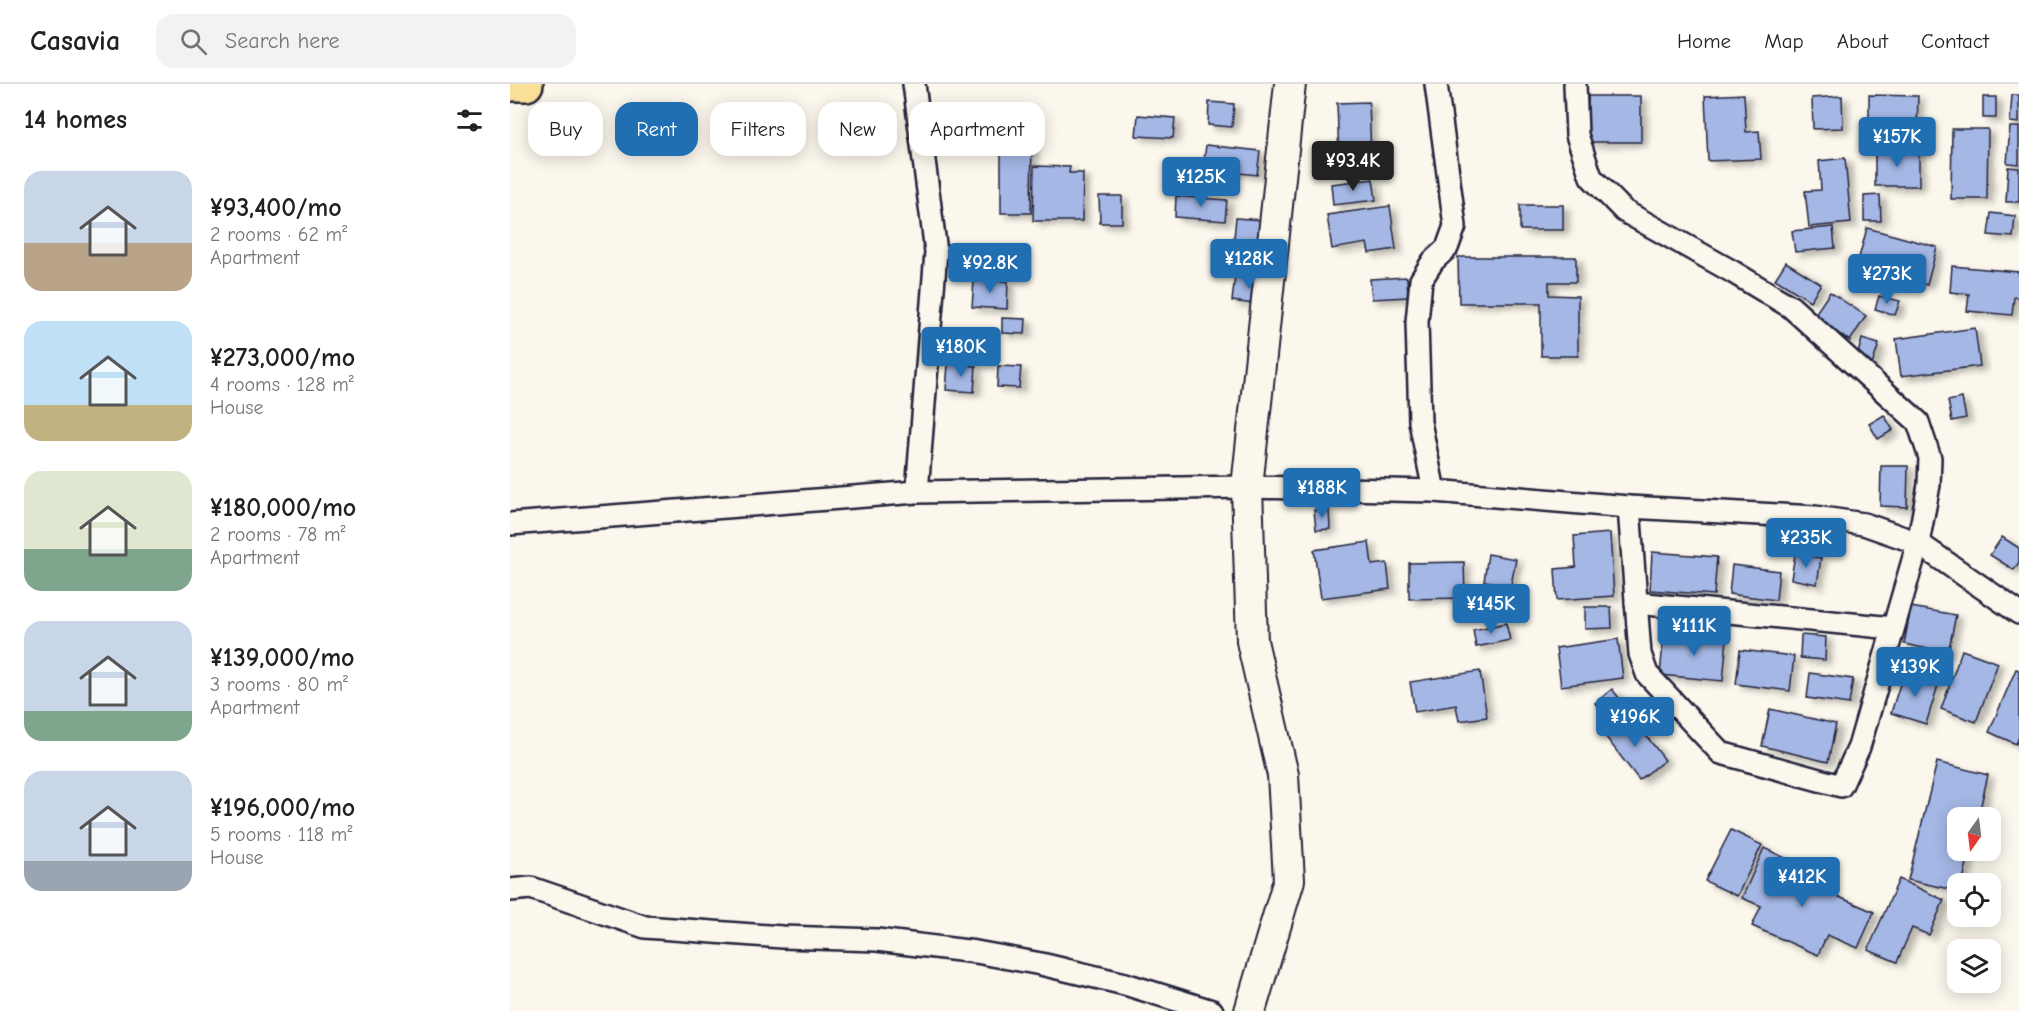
<!DOCTYPE html>
<html lang="en">
<head>
<meta charset="utf-8">
<style>
	body { margin:0; font-family:"Comic Neue",sans-serif; background:#f2f2f2; color:#202124; height:100vh; display:flex; flex-direction:column; font-size:22px; white-space:nowrap }
	* { box-sizing:border-box; margin:0 }
	p { font-size:20px; color:#757577 }
	.icon { flex:none; width:33px; height:33px; fill:none; stroke:currentColor; stroke-width:2; stroke-linecap:round; stroke-linejoin:round }
	.map { position:relative; flex:1; overflow:hidden }
	.drawer { display:flex; flex-direction:column; background:#fff; width:510px }
	.drawer>* { flex:none }
	.guide { position:absolute; left:18px; top:18px; width:570px; height:54px; display:flex; gap:12px }
	.needle { width:39px; rotate:194deg }
	.fabs { position:absolute; left:1437px; top:723px; display:grid; gap:12px }
	.fabs a { display:grid; place-items:center; width:54px; height:54px; border-radius:12px; background:#fff; box-shadow:0 3px 15px #0003; font-size:30px }
	.price { position:absolute; translate:-50% -51px; padding:0 14px; border-radius:6px; background:#1f6fb2; color:#fff; font-size:20px; line-height:39px; filter:drop-shadow(0 2px 3px #0008) }
	.price::after { content:''; position:absolute; left:50%; top:36px; width:18px; height:14px; margin-left:-9px; background:inherit; clip-path:polygon(0 0,100% 0,50% 100%) }
	.price.current { background:#222; color:#fff }
	ul { padding:0; list-style:none }
	li { display:flex; align-items:center; gap:18px; height:150px; padding:0 24px }
	li span { display:grid; place-items:center; flex:none; width:168px; height:120px; border-radius:18px; color:#555 }
	li>.icon { margin-inline-start:auto }
	span .icon { width:72px; height:72px; fill:#fffc; stroke-width:1 }
	li b { font-size:26px }
	h2 { display:flex; justify-content:space-between; align-items:center; height:72px; padding:0 24px; font-size:26px }
	.chip { padding:0 21px; border-radius:18px; background:#fff; box-shadow:0 3px 15px #0003; font-size:21px; line-height:54px }
	.chip.current { background:#1f6fb2; color:#fff }
	header { display:flex; align-items:center; gap:36px; box-sizing:border-box; height:84px; padding:0 30px; background:#fff; border-bottom:2px solid #e0e0e0 }
	header strong { font-size:28px }
	nav { display:flex; gap:33px; margin-inline-start:auto; font-size:21px }
	.search { width:420px; height:54px; background:#f2f2f2; display:flex; align-items:center; gap:15px; box-sizing:border-box; padding:0 21px; border-radius:18px; color:#757577; font-size:22px }
	main { display:flex; flex:1; min-height:0 }
	.map>svg:first-child { display:block }
</style>
</head>
<body>
<header>
<strong>Casavia</strong>
<div class="search"><svg class="icon" aria-label="search" viewBox="0 0 24 24"><circle cx="10" cy="10" r="6"/><path d="M15 15l6 6"/></svg>Search here</div>
<nav><a>Home</a><a>Map</a><a>About</a><a>Contact</a></nav>
</header>
<main>
<section class="drawer">
<h2>14 homes<svg class="icon" aria-label="filters" viewBox="0 0 24 24"><path d="M4 7h16M4 17h16"/><circle cx="9" cy="7" r="2"/><circle cx="15" cy="17" r="2"/></svg></h2>
<ul>
<li><span style="background:linear-gradient(#c9d6e8 60%,#b9a48a 0)"><svg class="icon" aria-label="home" viewBox="0 0 24 24"><path d="M3 11l9-7 9 7M6 9v11h12V9"/></svg></span><div><b>¥93,400/mo</b><p>2 rooms · 62 m²</p><p>Apartment</p></div></li>
<li><span style="background:linear-gradient(#bfe0f5 70%,#c2b280 0)"><svg class="icon" aria-label="home" viewBox="0 0 24 24"><path d="M3 11l9-7 9 7M6 9v11h12V9"/></svg></span><div><b>¥273,000/mo</b><p>4 rooms · 128 m²</p><p>House</p></div></li>
<li><span style="background:linear-gradient(#dfe7d0 65%,#7fa58c 0)"><svg class="icon" aria-label="home" viewBox="0 0 24 24"><path d="M3 11l9-7 9 7M6 9v11h12V9"/></svg></span><div><b>¥180,000/mo</b><p>2 rooms · 78 m²</p><p>Apartment</p></div></li>
<li><span style="background:linear-gradient(#c9d6e8 75%,#7fa58c 0)"><svg class="icon" aria-label="home" viewBox="0 0 24 24"><path d="M3 11l9-7 9 7M6 9v11h12V9"/></svg></span><div><b>¥139,000/mo</b><p>3 rooms · 80 m²</p><p>Apartment</p></div></li>
<li><span style="background:linear-gradient(#c9d6e8 75%,#9aa5b1 0)"><svg class="icon" aria-label="home" viewBox="0 0 24 24"><path d="M3 11l9-7 9 7M6 9v11h12V9"/></svg></span><div><b>¥196,000/mo</b><p>5 rooms · 118 m²</p><p>House</p></div></li>
</ul>
</section>
<div class="map">
<svg width="1509" height="927" viewBox="0 0 1509 927">
	<defs>
		<filter id="shadow"><feDropShadow dx="6" dy="4" stdDeviation="3" flood-color="#0004"/></filter>
	</defs>
	<rect width="100%" height="100%" fill="#fbf7ec"/>
	<filter id="ink" filterUnits="userSpaceOnUse"><feTurbulence type="fractalNoise" baseFrequency=".0167" numOctaves="2"/><feDisplacementMap in="SourceGraphic" scale="12" xChannelSelector="R" yChannelSelector="G"/><feConvolveMatrix kernelMatrix="1 2 1 2 8 2 1 2 1" color-interpolation-filters="sRGB"/></filter>
	<g filter="url(#ink)">
		<g fill="#a4b7e5" stroke="#22223b" stroke-width="1.5" filter="url(#shadow)">
			<polygon points="1234,10 1236,48 1249,47 1251,75 1198,77 1195,12"/>
			<polygon points="1359,11 1408,12 1407,45 1359,45"/>
			<polygon points="1502,11 1509,11 1509,39 1500,38"/>
			<rect x="1078" y="12" width="53" height="46"/>
			<polygon points="1332,12 1333,44 1303,45 1302,14"/>
			<rect x="1473" y="13" width="13" height="21"/>
			<polygon points="699,18 724,20 722,43 698,41"/>
			<polygon points="859,18 861,72 829,72 827,19"/>
			<polygon points="628,31 665,34 663,54 626,52"/>
			<polygon points="1500,43 1509,43 1509,80 1497,79"/>
			<polygon points="1442,45 1478,45 1477,115 1441,115"/>
			<polygon points="491,47 522,47 521,129 491,129"/>
			<polygon points="696,61 750,67 747,91 693,85"/>
			<rect x="1365" y="66" width="44" height="36"/>
			<polygon points="1335,74 1341,139 1299,143 1295,107 1311,106 1309,77"/>
			<polygon points="524,82 560,83 559,89 573,89 572,137 523,137"/>
			<polygon points="1498,83 1509,84 1509,118 1496,118"/>
			<polygon points="863,95 866,116 823,121 821,100"/>
			<polygon points="1370,111 1371,137 1354,137 1354,112"/>
			<polygon points="589,112 612,112 612,139 590,139"/>
			<polygon points="666,112 717,116 715,137 665,133"/>
			<rect x="1010" y="121" width="43" height="25"/>
			<polygon points="880,122 886,165 859,169 857,159 822,165 817,131"/>
			<polygon points="1481,129 1505,132 1503,153 1478,151"/>
			<polygon points="726,134 765,137 762,166 723,163"/>
			<polygon points="1323,143 1325,164 1285,168 1282,147"/>
			<polygon points="1357,144 1427,163 1417,201 1347,181"/>
			<polygon points="948,173 1066,173 1066,198 1039,198 1039,211 1068,212 1068,272 1031,272 1031,219 949,219"/>
			<polygon points="1276,178 1311,200 1300,217 1265,195"/>
			<polygon points="1442,182 1509,188 1509,213 1504,213 1502,231 1457,227 1459,210 1440,208"/>
			<polygon points="725,191 756,195 752,221 722,217"/>
			<polygon points="897,193 898,213 862,215 860,195"/>
			<polygon points="464,196 498,197 497,225 462,223"/>
			<polygon points="1320,208 1356,232 1340,257 1303,233"/>
			<polygon points="1369,212 1390,217 1385,231 1365,225"/>
			<polygon points="492,234 516,235 515,250 492,249"/>
			<polygon points="1465,244 1470,282 1391,292 1386,255"/>
			<polygon points="1352,255 1369,260 1362,281 1346,276"/>
			<polygon points="438,280 466,282 464,308 436,306"/>
			<polygon points="488,282 511,283 509,304 487,303"/>
			<polygon points="1452,314 1456,334 1442,337 1438,317"/>
			<polygon points="1374,331 1383,346 1368,355 1359,340"/>
			<polygon points="1371,382 1398,382 1397,423 1370,422"/>
			<polygon points="819,425 820,445 806,446 804,426"/>
			<polygon points="1100,449 1104,512 1047,516 1045,485 1066,483 1064,452"/>
			<polygon points="1492,453 1509,464 1509,478 1504,486 1480,471"/>
			<polygon points="859,458 862,481 877,479 880,505 811,514 804,466"/>
			<polygon points="1142,468 1207,473 1204,511 1140,506"/>
			<polygon points="978,470 1006,475 1001,501 974,497"/>
			<polygon points="1285,470 1311,474 1307,500 1281,495"/>
			<polygon points="954,478 955,514 899,515 899,479"/>
			<polygon points="1222,481 1269,487 1266,516 1219,510"/>
			<polygon points="1075,523 1101,523 1102,544 1075,545"/>
			<polygon points="1401,523 1446,531 1438,569 1394,560"/>
			<polygon points="996,539 1000,556 966,563 963,546"/>
			<polygon points="1154,549 1217,555 1213,597 1150,591"/>
			<polygon points="1291,551 1316,553 1315,576 1290,574"/>
			<polygon points="1108,555 1113,594 1051,602 1046,564"/>
			<polygon points="1230,566 1284,572 1280,607 1226,600"/>
			<polygon points="1387,566 1414,572 1410,586 1384,579"/>
			<polygon points="1452,566 1488,579 1466,638 1431,625"/>
			<polygon points="1506,585 1509,586 1509,653 1506,660 1479,648"/>
			<polygon points="970,587 977,633 949,637 946,621 905,628 900,598"/>
			<polygon points="1394,587 1429,598 1416,640 1381,629"/>
			<polygon points="1300,589 1343,595 1339,620 1297,614"/>
			<polygon points="1102,605 1116,623 1099,637 1085,619"/>
			<polygon points="1260,625 1326,640 1318,678 1252,662"/>
			<polygon points="1121,632 1155,676 1129,696 1095,652"/>
			<polygon points="1427,678 1478,691 1468,734 1448,734 1448,766 1460,766 1452,800 1448,800 1448,807 1398,796"/>
			<polygon points="1221,746 1252,761 1227,812 1195,797"/>
			<polygon points="1254,764 1284,778 1278,791 1364,828 1348,864 1317,851 1308,871 1242,842 1251,822 1232,814"/>
			<polygon points="1389,795 1434,816 1419,851 1402,844 1387,878 1358,866"/>
		</g>
		<g fill="none" stroke-linecap="round" stroke-linejoin="round">
			<defs>
				<g id="street">
					<polyline points="404,0 426,168 407,408"/>
					<polyline points="1065,0 1067,51 1081,93 1114,127 1223,188 1281,223 1408,338 1420,374 1419,401 1408,459 1349,663 1331,702 1211,669 1137,590 1130,570 1119,423"/>
					<polyline points="924,407 910,338 907,238 911,196 923,177 937,164 945,142 926,0"/>
					<polyline points="0,440 407,408 737,403 924,407 1119,423 1305,433 1354,440 1408,459 1509,529"/>
					<polyline points="1126,519 1383,544"/>
					<polyline points="0,806 21,804 135,843 272,853 367,856 466,868 531,880 615,900 702,927"/>
				</g>
				<polyline id="secondary" points="740,927 779,796 773,691 742,557 737,403 780,0"/>
				<polyline id="primary" points="0,0 16,0"/>
			</defs>
			<use href="#street" stroke="#22223b" stroke-width="26"/>
			<use href="#secondary" stroke="#22223b" stroke-width="34"/>
			<use href="#primary" stroke="#22223b" stroke-width="38"/>
			<use href="#street" stroke="#fbf7ec" stroke-width="21"/>
			<use href="#secondary" stroke="#fbf7ec" stroke-width="30"/>
			<use href="#primary" stroke="#fadf96" stroke-width="33"/>
		</g>
	</g>
</svg>
<div class="fabs">
<a><svg class="needle" viewBox="-14 -14 28 28"><path d="M0-13l5 13h-10z" fill="#e53935"/><path d="M0 13l5-13h-10z" fill="#757577"/></svg></a>
<a><svg class="icon" aria-label="locate" viewBox="0 0 24 24"><circle cx="12" cy="12" r="6"/><path d="M12 2v4M12 18v4M2 12h4M18 12h4"/></svg></a>
<a><svg class="icon" aria-label="layers" viewBox="0 0 24 24"><path d="M12 4l9 5-9 5-9-5zM3 14l9 5 9-5"/></svg></a>
</div>
<b class="price" style="left:1387px;top:84px">¥157K</b>
<b class="price current" style="left:843px;top:108px">¥93.4K</b>
<b class="price" style="left:691px;top:124px">¥125K</b>
<b class="price" style="left:739px;top:206px">¥128K</b>
<b class="price" style="left:480px;top:210px">¥92.8K</b>
<b class="price" style="left:1377px;top:221px">¥273K</b>
<b class="price" style="left:451px;top:294px">¥180K</b>
<b class="price" style="left:812px;top:435px">¥188K</b>
<b class="price" style="left:1296px;top:485px">¥235K</b>
<b class="price" style="left:981px;top:551px">¥145K</b>
<b class="price" style="left:1184px;top:573px">¥111K</b>
<b class="price" style="left:1405px;top:614px">¥139K</b>
<b class="price" style="left:1125px;top:664px">¥196K</b>
<b class="price" style="left:1292px;top:824px">¥412K</b>
<div class="guide">
<a class="chip">Buy</a>
<a class="chip current">Rent</a>
<a class="chip">Filters</a>
<a class="chip">New</a>
<a class="chip">Apartment</a>
</div>
</div>
</main>
</body>
</html>
